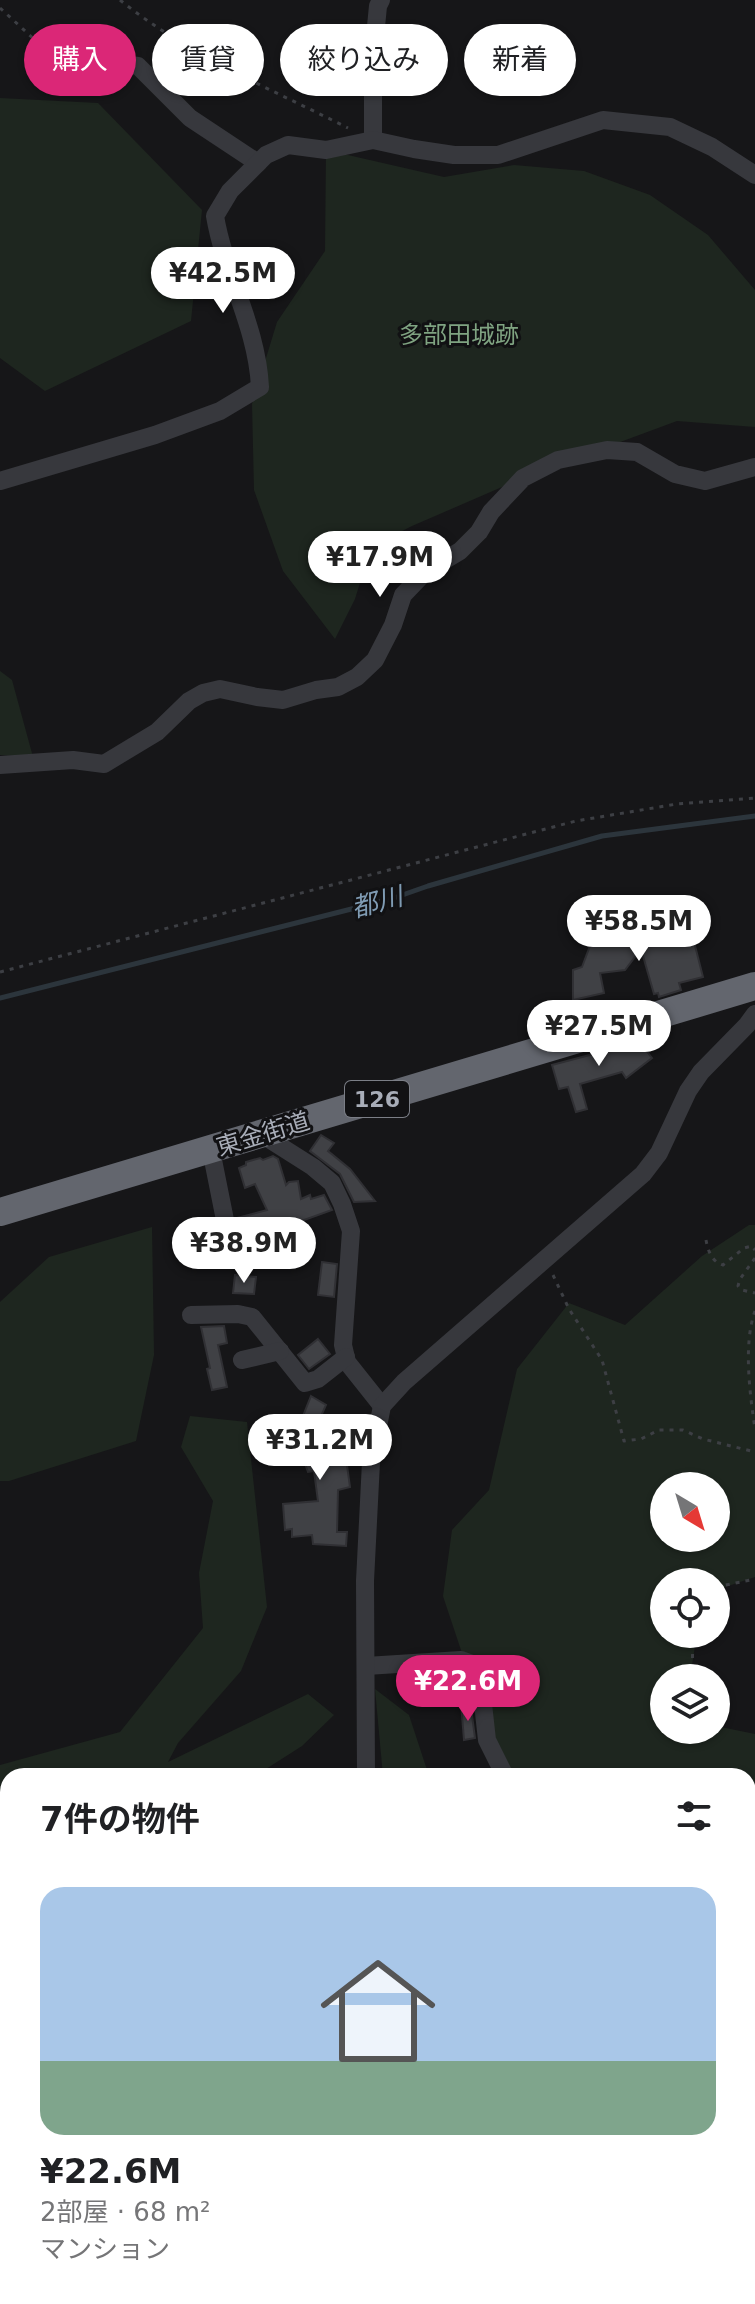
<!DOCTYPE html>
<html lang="ja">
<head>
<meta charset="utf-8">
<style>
	body { margin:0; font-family:"DejaVu Sans","Noto Sans JP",sans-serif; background:#f2f2f2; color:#202124; height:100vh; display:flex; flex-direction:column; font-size:30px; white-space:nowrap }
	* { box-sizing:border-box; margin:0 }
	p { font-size:26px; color:#757577 }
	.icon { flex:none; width:44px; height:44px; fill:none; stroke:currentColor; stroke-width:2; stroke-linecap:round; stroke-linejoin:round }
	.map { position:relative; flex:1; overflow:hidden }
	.sheet { position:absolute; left:0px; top:1768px; width:756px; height:536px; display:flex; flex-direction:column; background:#fff; border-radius:24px 24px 0 0; box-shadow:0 2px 6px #0004 }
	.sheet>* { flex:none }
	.guide { position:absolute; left:24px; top:24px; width:708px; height:72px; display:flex; gap:16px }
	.needle { width:52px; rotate:142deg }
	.buttons { position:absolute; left:650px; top:1472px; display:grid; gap:16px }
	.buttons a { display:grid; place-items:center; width:80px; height:80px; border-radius:50%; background:#fff; box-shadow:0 2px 6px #0004; font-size:40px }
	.price { position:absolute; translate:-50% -68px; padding:0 18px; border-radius:28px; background:#fff; color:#222; font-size:26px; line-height:52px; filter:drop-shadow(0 2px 4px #0008) }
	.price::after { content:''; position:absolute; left:50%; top:48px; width:24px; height:18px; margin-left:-12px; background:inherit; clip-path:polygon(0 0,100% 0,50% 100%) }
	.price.selected { background:#db2777; color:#fff }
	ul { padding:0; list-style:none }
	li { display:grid; align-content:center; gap:16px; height:424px; padding:0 40px }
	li+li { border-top:2px solid #e0e0e0 }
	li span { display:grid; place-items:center; height:248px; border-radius:24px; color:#555 }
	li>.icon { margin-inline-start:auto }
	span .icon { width:144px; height:144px; fill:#fffc; stroke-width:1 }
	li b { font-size:34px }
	h2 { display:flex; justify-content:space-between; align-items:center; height:96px; padding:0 40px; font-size:34px }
	.chip { padding:0 28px; border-radius:36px; background:#fff; box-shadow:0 2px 6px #0004; font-size:28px; line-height:72px }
	.chip.selected { background:#db2777; color:#fff }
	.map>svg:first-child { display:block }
</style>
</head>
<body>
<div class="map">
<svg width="755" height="2304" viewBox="0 0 755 2304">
	<rect width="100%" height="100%" fill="#161618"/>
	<g fill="#1e261f" fill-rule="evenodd">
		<polygon points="0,98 98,103 202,210 191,321 45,391 0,358"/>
		<polygon points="326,150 444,177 514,165 584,171 650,195 708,235 755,290 755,427 677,421 523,478 412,526 371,547 355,599 335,639 283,571 254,490 252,404 277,322 325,251"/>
		<polygon points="0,671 12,680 33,757 0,755"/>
		<path d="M 749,1225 L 755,1225 L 755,1577 L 716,1590 L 716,1582 L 664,1582 L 664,1634 L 697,1634 L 692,1665 L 686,1678 L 664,1678 L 664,1730 L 716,1730 L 716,1726 L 755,1734 L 755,2304 L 689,2304 L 709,2296 L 748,2296 L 748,1776 L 503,1776 L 443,1596 L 452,1530 L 489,1490 L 517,1369 L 569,1303 L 625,1325 L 702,1256 ZM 664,1486 L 716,1486 L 716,1538 L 664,1538 Z"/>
		<polygon points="152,1227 154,1355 136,1441 9,1481 0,1481 0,1302 49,1257"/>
		<polygon points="190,1416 247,1422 267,1607 241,1671 178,1743 168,1762 308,1694 334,1715 302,1746 255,1776 8,1776 8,1901 0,1902 0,1765 120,1732 203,1628 199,1573 213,1501 181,1447"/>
		<polygon points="375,1689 409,1715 429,1776 383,1776"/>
		<polygon points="0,1954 8,1976 8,2204 0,2206"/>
		<polygon points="498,2296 584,2296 585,2304 500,2304"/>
	</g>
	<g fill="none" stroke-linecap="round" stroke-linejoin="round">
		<polyline stroke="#2c353c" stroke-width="5" points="0,998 391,899 428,886 602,836 755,816"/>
	</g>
	<g fill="#404145" stroke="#303034" stroke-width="2">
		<polygon points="691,930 703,977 679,983 681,990 659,997 658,993 654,994 641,949 625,970 600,973 604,993 573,1000 573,970 582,967 593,938 628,936 640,945"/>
		<polygon points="637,1039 652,1058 626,1078 622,1072 580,1084 587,1109 576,1112 568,1087 559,1089 552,1065 612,1049 617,1045"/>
		<polygon points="321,1135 334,1143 328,1151 350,1169 375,1201 354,1202 340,1174 310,1151"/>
		<polygon points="273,1156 278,1159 286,1185 289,1182 298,1181 301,1199 310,1195 311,1199 324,1195 332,1210 293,1224 293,1229 269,1233 257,1238 258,1243 238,1248 241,1238 237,1218 267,1210 255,1184 245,1188 239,1168 246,1165 246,1162 260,1158 263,1160"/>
		<polygon points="322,1262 337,1264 334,1297 318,1295"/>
		<polygon points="235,1275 256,1277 254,1294 233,1293"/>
		<polygon points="224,1326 227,1343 218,1345 227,1387 212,1390 207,1369 210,1368 201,1327"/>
		<polygon points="318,1339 330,1354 309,1369 298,1355"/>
		<polygon points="311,1396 326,1405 309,1443 344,1430 351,1456 346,1458 350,1487 338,1490 337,1532 347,1532 346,1546 313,1544 312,1535 292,1537 292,1529 285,1530 283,1504 318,1501 314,1471 308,1472 295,1436"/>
		<polygon points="461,1703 471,1708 475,1738 464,1740"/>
	</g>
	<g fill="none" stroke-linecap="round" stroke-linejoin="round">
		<g stroke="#3d3f44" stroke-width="3" stroke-dasharray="4 6" stroke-linecap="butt">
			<path d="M 120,0 C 188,55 271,89 348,128"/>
			<polyline points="0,8 60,63 84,62"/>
			<polyline points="0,972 576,821 677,804 755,798"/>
			<path d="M 706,1240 C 708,1251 712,1262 723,1265 L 744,1248 L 752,1246 L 755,1250"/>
			<polyline points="755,1258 740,1279 738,1286 742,1290 755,1293"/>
			<polyline points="553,1275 569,1309 602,1360 624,1441 641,1439 659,1430 683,1430 703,1439 755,1452"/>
			<path d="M 755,1311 C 743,1344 750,1395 755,1429"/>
			<polyline points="716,1587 755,1579"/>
			<polyline points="692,1678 693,1634"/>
		</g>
		<g stroke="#37383d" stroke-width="18">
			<polyline points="100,61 138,66 190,118 258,163"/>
			<polyline points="373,140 373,57 378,6 381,0"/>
			<path d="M 0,481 L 155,435 L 220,411 L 260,387 C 257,326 225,275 215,216 L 230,191 L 266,155 L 288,145 L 326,150 L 373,140 L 414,149 L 454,155 L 498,155 L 603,120 L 670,127 L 712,147 L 755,175"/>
			<polyline points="0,765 73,760 104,764 157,732 189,701 203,693 220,689 257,697 283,700 316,690 338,687 357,677 375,660 393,625 403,595 425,572 460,551 479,532 491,512 523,478 558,460 607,450 637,452 675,474 705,481 755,467"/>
			<polyline points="261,1134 313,1167 332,1183 342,1204 351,1231 343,1345 347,1362 382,1406"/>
			<polyline points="211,1150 229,1240"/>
			<polyline points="191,1315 238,1314 252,1317 305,1383 318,1379 346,1357"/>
			<polyline points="242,1360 280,1351"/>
			<polyline points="366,1666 461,1660 472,1664 480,1677 487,1740 505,1776"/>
			<polyline points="366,1776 365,1581 371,1462 382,1406 404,1382 643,1174 659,1153 688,1091 701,1072 747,1025 755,1014"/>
			<polyline points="334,2296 335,2304"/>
			<polyline points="641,2296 643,2304"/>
		</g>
		<polyline stroke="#63666e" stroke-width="28" points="0,1212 755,986"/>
	</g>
	<g text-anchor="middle" stroke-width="6" stroke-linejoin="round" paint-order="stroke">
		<rect fill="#111113" stroke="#7b7e86" stroke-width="2" x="345" y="1081" width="64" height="36" rx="6"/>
		<g font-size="22" font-weight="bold" fill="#a8adb8">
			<text x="377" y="1107">126</text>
		</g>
		<g font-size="24" fill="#7fa381" stroke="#111113">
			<text x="459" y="343">多部田城跡</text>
		</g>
		<g font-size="24" fill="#a8adb8" stroke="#111113">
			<text transform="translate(263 1134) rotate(-17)" y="8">東金街道</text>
		</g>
		<g font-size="26" font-style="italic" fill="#7f9bb3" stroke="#111113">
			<text transform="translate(377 902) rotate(-15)" y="9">都川</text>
		</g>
	</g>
</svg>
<div class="buttons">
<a><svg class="needle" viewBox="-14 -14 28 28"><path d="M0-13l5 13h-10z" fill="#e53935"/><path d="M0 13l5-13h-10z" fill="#757577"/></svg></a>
<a><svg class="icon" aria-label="locate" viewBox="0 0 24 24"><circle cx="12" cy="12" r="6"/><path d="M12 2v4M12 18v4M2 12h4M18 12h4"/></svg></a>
<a><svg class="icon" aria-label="layers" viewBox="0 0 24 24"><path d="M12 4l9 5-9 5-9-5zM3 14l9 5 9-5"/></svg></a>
</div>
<b class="price" style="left:223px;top:315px">¥42.5M</b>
<b class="price" style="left:380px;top:599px">¥17.9M</b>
<b class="price" style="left:639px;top:963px">¥58.5M</b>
<b class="price" style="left:599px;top:1068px">¥27.5M</b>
<b class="price" style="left:244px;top:1285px">¥38.9M</b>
<b class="price" style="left:320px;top:1482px">¥31.2M</b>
<b class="price selected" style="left:468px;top:1723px">¥22.6M</b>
<div class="guide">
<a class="chip selected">購入</a>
<a class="chip">賃貸</a>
<a class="chip">絞り込み</a>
<a class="chip">新着</a>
</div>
<section class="sheet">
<h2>7件の物件<svg class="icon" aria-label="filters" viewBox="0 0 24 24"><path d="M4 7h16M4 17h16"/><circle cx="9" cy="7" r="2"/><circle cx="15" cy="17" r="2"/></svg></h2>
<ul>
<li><span style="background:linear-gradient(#a9c7e8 70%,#7fa58c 0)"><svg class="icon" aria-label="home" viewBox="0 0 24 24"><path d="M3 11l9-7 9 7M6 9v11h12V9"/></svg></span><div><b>¥22.6M</b><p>2部屋 · 68 m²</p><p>マンション</p></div></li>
</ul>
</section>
</div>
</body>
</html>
